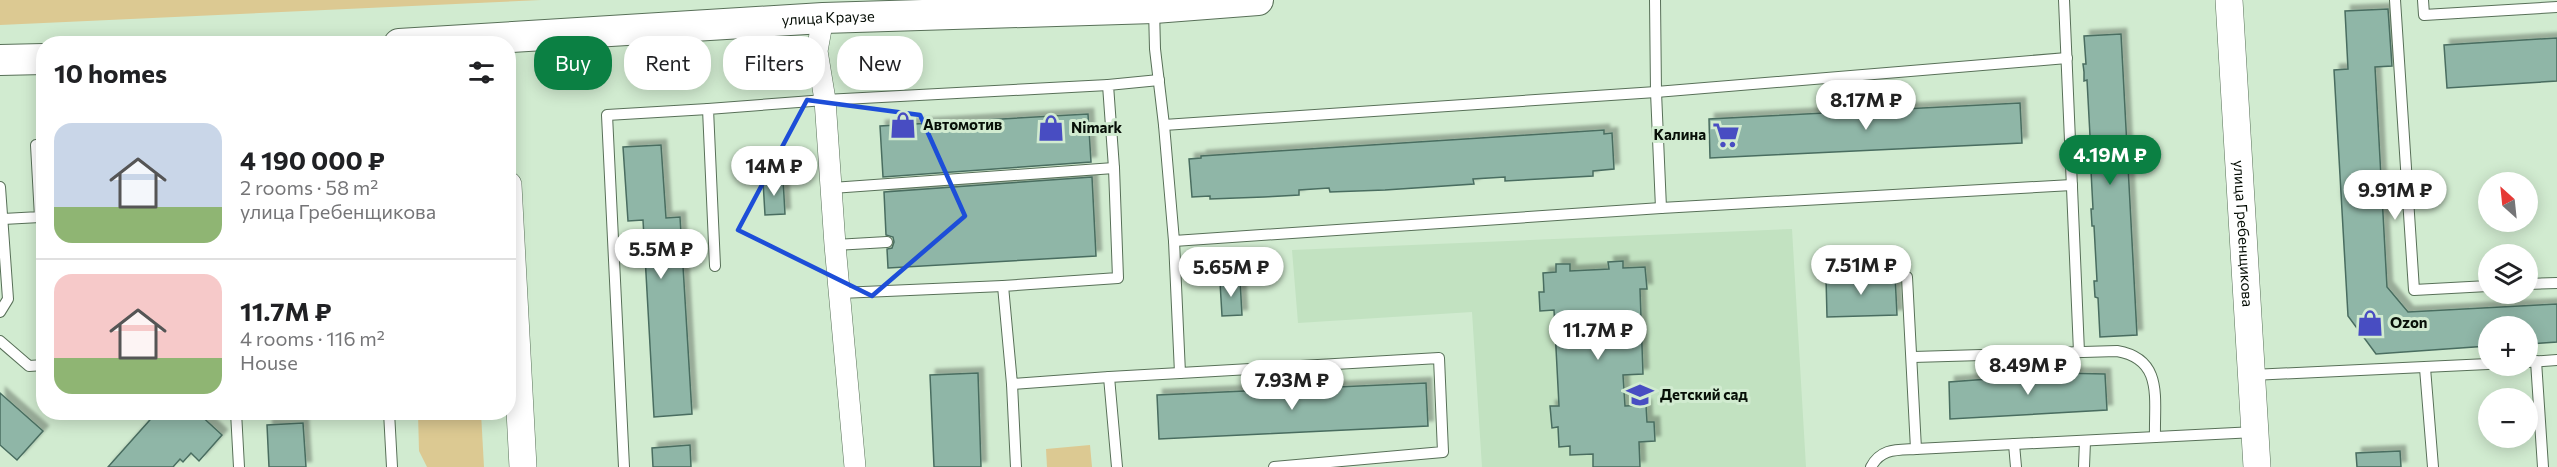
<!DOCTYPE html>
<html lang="en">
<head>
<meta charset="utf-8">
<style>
	body { margin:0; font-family:Commissioner,sans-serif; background:#f6f6f6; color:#202124; height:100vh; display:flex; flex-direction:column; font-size:22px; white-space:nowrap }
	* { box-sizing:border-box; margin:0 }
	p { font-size:20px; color:#757577 }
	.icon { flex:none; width:33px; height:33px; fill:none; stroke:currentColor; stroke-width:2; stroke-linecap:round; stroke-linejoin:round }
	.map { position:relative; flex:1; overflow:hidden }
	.details { position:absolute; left:36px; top:36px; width:480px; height:384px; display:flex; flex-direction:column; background:#fff; border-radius:24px; box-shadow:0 3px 15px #0003 }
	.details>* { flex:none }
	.hud { position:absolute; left:534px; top:36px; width:570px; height:54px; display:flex; gap:12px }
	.needle { width:39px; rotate:333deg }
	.fabs { position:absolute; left:2478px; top:172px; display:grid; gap:12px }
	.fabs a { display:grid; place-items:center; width:60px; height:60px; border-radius:50%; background:#fff; box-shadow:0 3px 15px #0003; font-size:30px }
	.price { position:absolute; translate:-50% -51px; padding:0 14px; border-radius:21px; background:#fff; color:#222; font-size:20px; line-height:39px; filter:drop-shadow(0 2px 3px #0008) }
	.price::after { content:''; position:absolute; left:50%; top:36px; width:18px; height:14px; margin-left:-9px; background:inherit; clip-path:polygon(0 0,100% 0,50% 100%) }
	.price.current { background:#0b8043; color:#fff }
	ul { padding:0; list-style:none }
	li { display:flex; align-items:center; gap:18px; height:150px; padding:0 18px }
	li+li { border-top:2px solid #e0e0e0 }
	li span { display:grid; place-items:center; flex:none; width:168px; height:120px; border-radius:18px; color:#555 }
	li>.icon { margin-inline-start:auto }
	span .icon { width:72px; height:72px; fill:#fffc; stroke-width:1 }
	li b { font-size:26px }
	h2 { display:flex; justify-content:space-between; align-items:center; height:72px; padding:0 18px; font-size:26px }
	.chip { padding:0 21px; border-radius:24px; background:#fff; box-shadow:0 3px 15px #0003; font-size:21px; line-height:54px }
	.chip.current { background:#0b8043; color:#fff }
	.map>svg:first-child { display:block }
</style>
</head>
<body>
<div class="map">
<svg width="2557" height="467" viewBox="0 0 2557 467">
	<defs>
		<filter id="shadow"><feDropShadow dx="5.5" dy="-5.5" stdDeviation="1.5" flood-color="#0004"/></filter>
	</defs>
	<rect width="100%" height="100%" fill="#d1ebd0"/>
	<polygon fill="#c2e2c1" points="1792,229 1806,467 1482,467 1472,312 1298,323 1292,250"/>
	<g fill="#dcc992">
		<polygon points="0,0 541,0 0,25"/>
		<polygon points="418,413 481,413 484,467 427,467 419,451"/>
		<polygon points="1090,445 1092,467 1047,467 1046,449"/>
	</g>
	<g fill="#8fb6a7" stroke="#496d60" stroke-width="1.5" filter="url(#shadow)">
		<polygon points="2388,9 2392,66 2375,67 2387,287 2408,312 2557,304 2557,342 2528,344 2528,327 2488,327 2488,346 2376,354 2348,316 2334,70 2348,69 2345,11"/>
		<polygon points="2121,34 2137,335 2100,337 2098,298 2095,297 2094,281 2097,281 2094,226 2092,226 2091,209 2093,209 2090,152 2088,152 2087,144 2087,136 2090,136 2087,80 2084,81 2084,72 2083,64 2086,64 2084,36"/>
		<polygon points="2557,38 2557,81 2447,88 2444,45"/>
		<polygon points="2020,103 2022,143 1710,158 1709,119"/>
		<polygon points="1088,114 1091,162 883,177 880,126"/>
		<polygon points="1604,130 1604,134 1612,133 1614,169 1593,171 1593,176 1505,181 1505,177 1473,179 1474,184 1385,190 1330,192 1329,188 1299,190 1299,195 1264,197 1210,199 1210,196 1192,197 1189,159 1201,158 1201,156"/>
		<polygon points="661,145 666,218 680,217 692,414 654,417 643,220 628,221 623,147"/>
		<polygon points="1092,177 1096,256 888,268 887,249 892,248 894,242 893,237 886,235 884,192"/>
		<polygon points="783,179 785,214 765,215 763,181"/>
		<polygon points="1623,261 1623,268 1645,267 1647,289 1640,289 1643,374 1623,375 1625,406 1646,405 1647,422 1654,422 1655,441 1639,442 1640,467 1593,467 1593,454 1570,455 1570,446 1559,447 1558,427 1552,428 1550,406 1559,406 1554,310 1540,311 1539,292 1544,292 1543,273 1556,272 1556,264 1570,264 1570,271 1609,269 1608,262"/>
		<polygon points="1895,275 1897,315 1827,317 1826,277"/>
		<polygon points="1240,280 1242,315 1222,316 1220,282"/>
		<polygon points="978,373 981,467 934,467 930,375"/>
		<polygon points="2060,373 2105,374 2107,410 1950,419 1949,382 1988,379 1988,377 2005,376 2005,379 2060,376"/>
		<polygon points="1426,383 1428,426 1159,439 1157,395"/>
		<polygon points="0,393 43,431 17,460 0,445"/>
		<polygon points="157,412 197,412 222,435 199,461 191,453 183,462 180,459 173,467 108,467"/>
		<polygon points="303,423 306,467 269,467 267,425"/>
		<polygon points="690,445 691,467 653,467 652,448"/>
		<polygon points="2400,451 2401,467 2357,467 2356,453"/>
	</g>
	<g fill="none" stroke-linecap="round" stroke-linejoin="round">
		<defs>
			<g id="service">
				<polyline points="1655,0 1656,92 1661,208"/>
				<polyline points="2064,0 2079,352"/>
				<polyline points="2395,0 2414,290 2488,286"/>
				<polyline points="2423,0 2424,15 2557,7"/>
				<polyline points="1154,8 1155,49 1164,125 1656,92 2067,58"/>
				<polyline points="1164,125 1174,241 1661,208 2072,185"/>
				<polyline points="0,187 8,299 0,312"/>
				<polyline points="832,188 1114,168"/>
				<polyline points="3,219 40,217 36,145 44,145"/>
				<polyline points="1174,241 1180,373 1439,358 1443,452 1274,467"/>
				<polyline points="835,245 887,242"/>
				<polyline points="715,266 708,109 825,100 1108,85"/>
				<polyline points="1907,277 1916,449 2255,432"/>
				<polyline points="2528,284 2557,283"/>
				<polyline points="840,293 1003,286"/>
				<polyline points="0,341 29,366 44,365"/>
				<path d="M 1913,357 L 2117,351 C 2164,359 2154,399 2155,437"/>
				<polyline points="2536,361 2543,467"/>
				<polyline points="2528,362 2557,360"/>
				<polyline points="2425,368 2433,467"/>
				<polyline points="2252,375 2488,364"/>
				<polyline points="1109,377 1012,384 1003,286 1118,278 1114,168 1108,85 1159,80"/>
				<polyline points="1012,384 1016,467"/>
				<polyline points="236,412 239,467"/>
				<polyline points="389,412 392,467"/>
				<polyline points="2014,444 2016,467"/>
				<polyline points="624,467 607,115 708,109"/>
				<polyline points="1117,467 1109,377 1180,373"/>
				<path d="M 1871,467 C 1881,448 1897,450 1916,449"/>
				<polyline points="2084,467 2085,441"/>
			</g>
			<polyline id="minor" points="823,18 817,51 825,100 835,245 855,467"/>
			<g id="tertiary">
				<path id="s1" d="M 2229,0 L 2257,467"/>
				<polyline points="508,185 523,467"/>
			</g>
			<g id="secondary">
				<path id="s2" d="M 399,44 L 823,18 L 1154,8 L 1258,0"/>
				<polyline points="0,60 44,59"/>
			</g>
		</defs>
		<use href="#service" stroke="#587058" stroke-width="12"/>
		<use href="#minor" stroke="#587058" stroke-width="22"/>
		<use href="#tertiary" stroke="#587058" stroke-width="28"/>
		<use href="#secondary" stroke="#587058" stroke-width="32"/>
		<use href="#service" stroke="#fff" stroke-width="10"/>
		<use href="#minor" stroke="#fff" stroke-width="21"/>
		<use href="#tertiary" stroke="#fff" stroke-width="27"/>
		<use href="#secondary" stroke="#fff" stroke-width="30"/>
	</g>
	<path fill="none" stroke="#1d4ed8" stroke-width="4.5" stroke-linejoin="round" d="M 807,100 L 920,115 L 965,216 L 872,296 L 738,230 Z"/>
	<defs>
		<symbol id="shop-bare" viewBox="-9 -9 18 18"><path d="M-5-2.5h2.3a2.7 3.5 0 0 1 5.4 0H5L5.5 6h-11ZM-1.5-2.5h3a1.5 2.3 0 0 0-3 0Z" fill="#484dc2" stroke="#d1ebd0" stroke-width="2.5" paint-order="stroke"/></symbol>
		<symbol id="supermarket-bare" viewBox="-9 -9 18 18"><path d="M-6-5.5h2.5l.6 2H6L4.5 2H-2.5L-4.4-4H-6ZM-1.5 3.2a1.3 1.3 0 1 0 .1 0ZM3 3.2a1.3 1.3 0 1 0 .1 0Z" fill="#484dc2" stroke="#d1ebd0" stroke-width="2.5" paint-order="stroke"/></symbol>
		<symbol id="school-bare" viewBox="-9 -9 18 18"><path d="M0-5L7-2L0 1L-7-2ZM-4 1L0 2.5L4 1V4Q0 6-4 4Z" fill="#484dc2" stroke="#d1ebd0" stroke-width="2.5" paint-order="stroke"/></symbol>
	</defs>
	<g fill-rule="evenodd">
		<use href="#shop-bare" x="884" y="106" width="38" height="38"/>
		<use href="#shop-bare" x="1032" y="109" width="38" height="38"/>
		<use href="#supermarket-bare" x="1707" y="116" width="38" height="38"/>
		<use href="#shop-bare" x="2351" y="304" width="38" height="38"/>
		<use href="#school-bare" x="1621" y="376" width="38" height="38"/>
	</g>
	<g text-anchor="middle" stroke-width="6" stroke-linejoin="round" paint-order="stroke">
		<g font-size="15" fill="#070f07" stroke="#d1ebd0">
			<text dy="5" stroke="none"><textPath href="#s2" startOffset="430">улица Краузе</textPath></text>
			<text dy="5" stroke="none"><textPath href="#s1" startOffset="234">улица Гребенщикова</textPath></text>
		</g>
		<g font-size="15" font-weight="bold" fill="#070f07" stroke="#d1ebd0" text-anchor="start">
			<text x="923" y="130">Автомотив</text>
			<text x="1071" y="133">Nimark</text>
			<text x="1706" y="140" text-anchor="end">Калина</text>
			<text x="2390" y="328">Ozon</text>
			<text x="1660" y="400">Детский сад</text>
		</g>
	</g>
</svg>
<div class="fabs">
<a><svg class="needle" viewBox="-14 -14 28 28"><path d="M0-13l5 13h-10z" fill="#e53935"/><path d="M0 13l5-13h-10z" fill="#757577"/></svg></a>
<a><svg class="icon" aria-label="layers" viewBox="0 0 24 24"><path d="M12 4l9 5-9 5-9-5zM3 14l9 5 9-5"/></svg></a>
<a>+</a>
<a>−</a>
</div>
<b class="price" style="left:1866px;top:131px">8.17M ₽</b>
<b class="price current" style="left:2110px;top:186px">4.19M ₽</b>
<b class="price" style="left:774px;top:197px">14M ₽</b>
<b class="price" style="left:2395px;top:221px">9.91M ₽</b>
<b class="price" style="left:661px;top:280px">5.5M ₽</b>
<b class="price" style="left:1861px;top:296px">7.51M ₽</b>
<b class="price" style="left:1231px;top:298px">5.65M ₽</b>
<b class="price" style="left:1598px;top:361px">11.7M ₽</b>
<b class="price" style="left:2028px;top:396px">8.49M ₽</b>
<b class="price" style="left:1292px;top:411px">7.93M ₽</b>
<div class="hud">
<a class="chip current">Buy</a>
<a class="chip">Rent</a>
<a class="chip">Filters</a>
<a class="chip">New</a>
</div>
<section class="details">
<h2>10 homes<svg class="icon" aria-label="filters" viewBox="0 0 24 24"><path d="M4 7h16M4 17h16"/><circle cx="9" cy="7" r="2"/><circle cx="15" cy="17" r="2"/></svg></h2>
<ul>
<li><span style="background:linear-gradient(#c9d6e8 70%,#8fb573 0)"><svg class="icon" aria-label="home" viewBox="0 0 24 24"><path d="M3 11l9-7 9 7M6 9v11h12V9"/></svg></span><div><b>4 190 000 ₽</b><p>2 rooms · 58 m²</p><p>улица Гребенщикова</p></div></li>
<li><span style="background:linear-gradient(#f6c9c9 70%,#8fb573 0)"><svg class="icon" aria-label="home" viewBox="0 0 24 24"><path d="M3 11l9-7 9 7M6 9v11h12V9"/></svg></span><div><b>11.7M ₽</b><p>4 rooms · 116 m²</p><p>House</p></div></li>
</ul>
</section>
</div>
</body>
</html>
